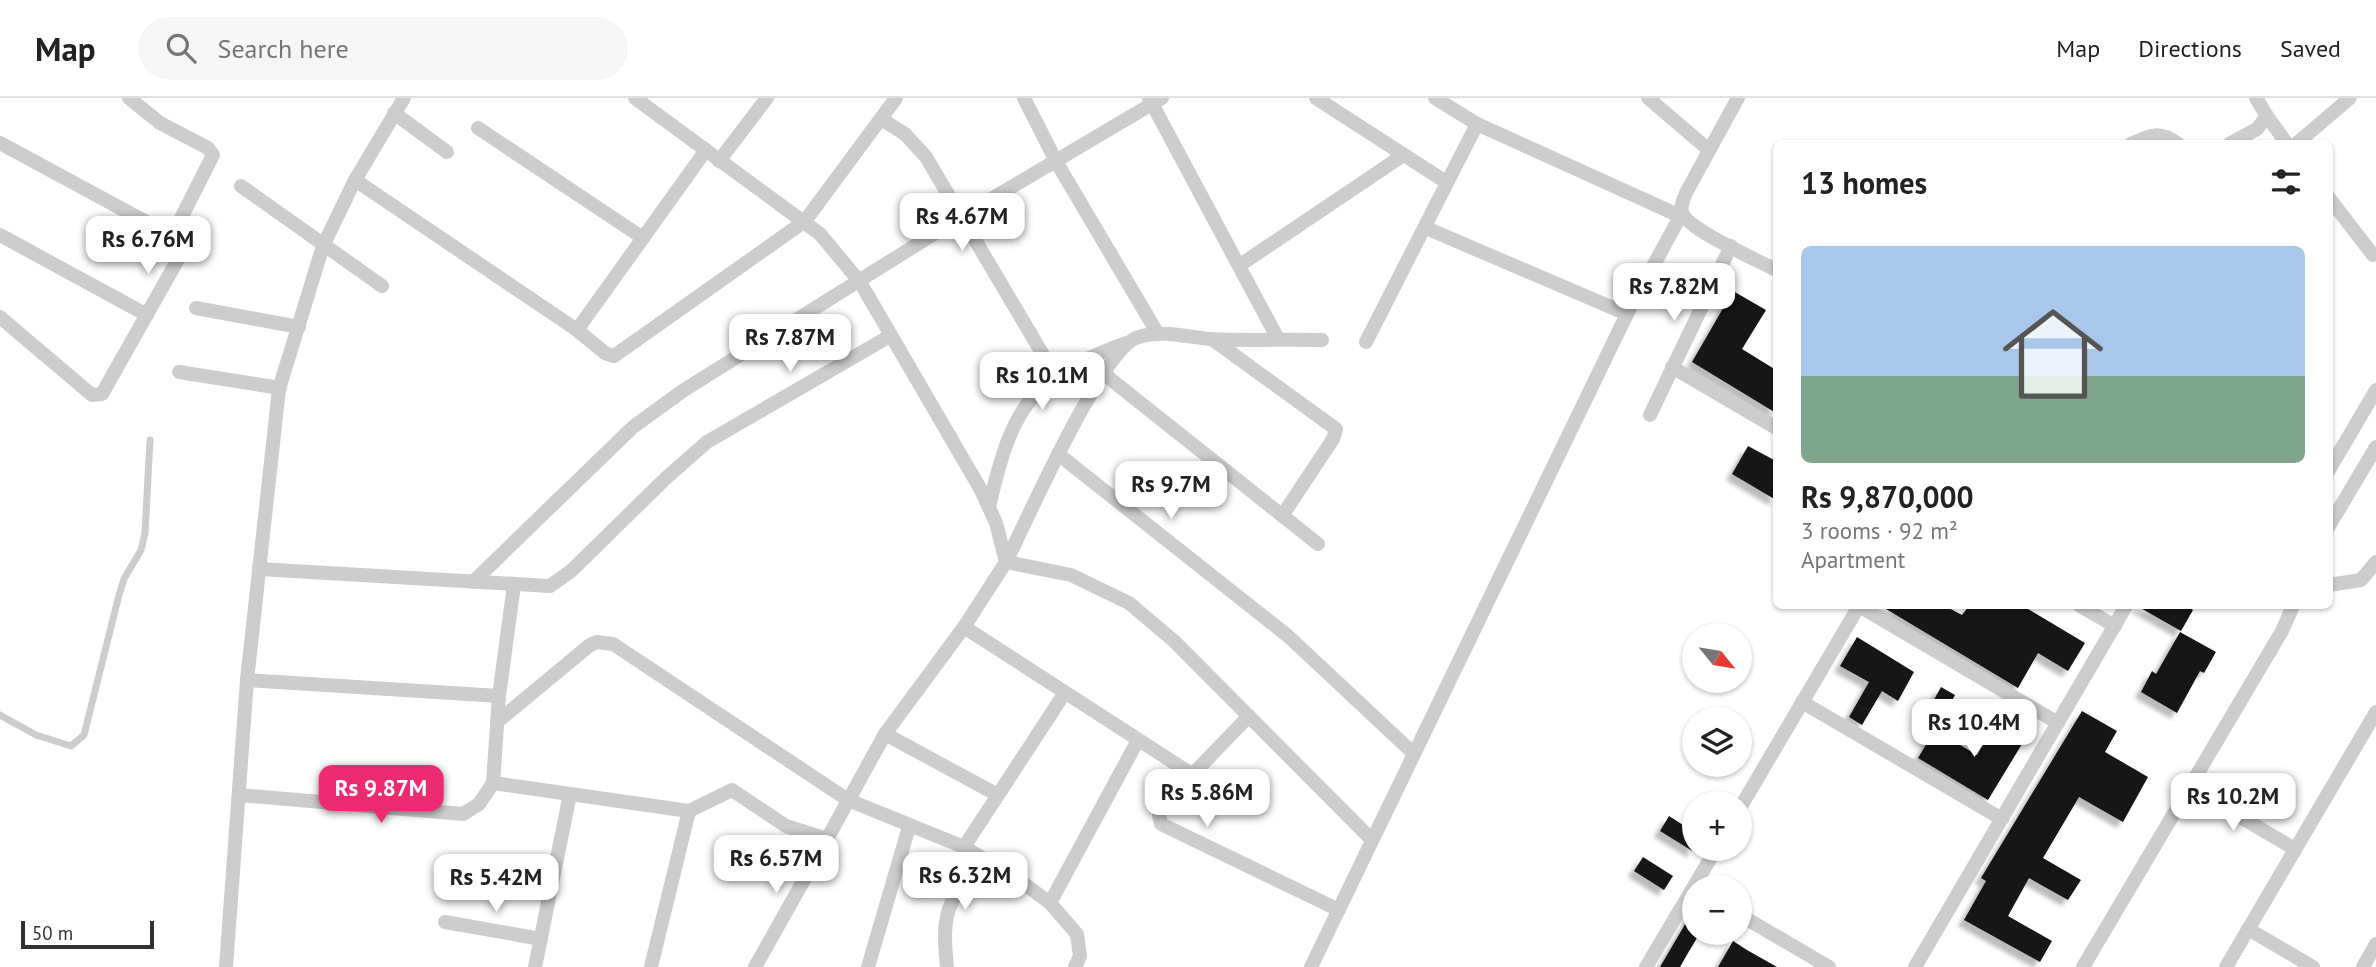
<!DOCTYPE html>
<html lang="en">
<head>
<meta charset="utf-8">
<style>
	body { margin:0; font-family:"PT Sans",sans-serif; background:#f6f6f6; color:#222; height:100vh; display:flex; flex-direction:column; font-size:26px; white-space:nowrap }
	* { box-sizing:border-box; margin:0 }
	p { font-size:23px; color:#767676 }
	.icon { flex:none; width:38px; height:38px; fill:none; stroke:currentColor; stroke-width:2; stroke-linecap:round; stroke-linejoin:round }
	.map { position:relative; flex:1; overflow:hidden }
	.sheet { position:absolute; left:1773px; top:42px; width:560px; height:469px; display:flex; flex-direction:column; background:#fff; border-radius:10px; box-shadow:0 2px 5px #0004 }
	.sheet>* { flex:none }
	.needle { width:46px; rotate:120deg }
	.fabs { position:absolute; left:1682px; top:525px; display:grid; gap:14px }
	.fabs a { display:grid; place-items:center; width:70px; height:70px; border-radius:50%; background:#fff; box-shadow:0 2px 5px #0004; font-size:35px }
	.scale { position:absolute; left:21px; bottom:18px; width:133px; box-sizing:border-box; padding-left:7px; border:4px solid #303030; border-top:0; font-size:19px; line-height:24px; white-space:nowrap; color:#303030; -webkit-text-stroke:5px #fff; paint-order:stroke }
	.price { position:absolute; translate:-50% -60px; padding:0 16px; border-radius:14px; background:#fff; color:#222; font-size:23px; line-height:46px; filter:drop-shadow(0 2px 4px #0008) }
	.price::after { content:''; position:absolute; left:50%; top:42px; width:21px; height:16px; margin-left:-10px; background:inherit; clip-path:polygon(0 0,100% 0,50% 100%) }
	.price.current { background:#ed2b73; color:#fff }
	ul { padding:0; list-style:none }
	li { display:grid; align-content:center; gap:14px; height:371px; padding:0 28px }
	li span { display:grid; place-items:center; height:217px; border-radius:10px; color:#555 }
	li>.icon { margin-inline-start:auto }
	span .icon { width:126px; height:126px; fill:#fffc; stroke-width:1 }
	li b { font-size:30px }
	h2 { display:flex; justify-content:space-between; align-items:center; height:84px; padding:0 28px; font-size:30px }
	header { display:flex; align-items:center; gap:42px; box-sizing:border-box; height:98px; padding:0 35px; background:#fff; border-bottom:2px solid #e0e0e0 }
	header strong { font-size:33px }
	nav { display:flex; gap:38px; margin-inline-start:auto; font-size:24px }
	.search { width:490px; height:63px; background:#f6f6f6; display:flex; align-items:center; gap:18px; box-sizing:border-box; padding:0 24px; border-radius:38px; color:#767676; font-size:26px }
	.map>svg:first-child { display:block }
</style>
</head>
<body>
<header>
<strong>Map</strong>
<div class="search"><svg class="icon" aria-label="search" viewBox="0 0 24 24"><circle cx="10" cy="10" r="6"/><path d="M15 15l6 6"/></svg>Search here</div>
<nav><a>Map</a><a>Directions</a><a>Saved</a></nav>
</header>
<div class="map">
<svg width="2376" height="869" viewBox="0 0 2376 869">
	<defs>
		<filter id="shadow"><feDropShadow dx="-6" dy="6" stdDeviation="2" flood-color="#0004"/></filter>
	</defs>
	<rect width="100%" height="100%" fill="#fff"/>
	<g fill="#171717" filter="url(#shadow)">
		<polygon points="1733,193 1766,212 1742,251 1776,272 1776,315 1692,264"/>
		<polygon points="1748,348 1776,363 1776,402 1732,376"/>
		<polygon points="1881,508 1945,508 1962,517 1969,508 2023,508 2085,545 2068,573 2038,555 2018,590"/>
		<polygon points="2137,508 2186,508 2193,512 2181,533"/>
		<polygon points="2180,534 2216,554 2204,575 2200,573 2177,615 2141,594 2152,573 2156,576"/>
		<polygon points="1857,539 1914,574 1898,603 1882,593 1862,627 1849,619 1869,584 1840,568"/>
		<polygon points="1941,589 1955,597 1939,626 1925,618"/>
		<polygon points="2082,613 2117,633 2105,654 2148,679 2123,724 2079,699 2043,760 2081,782 2068,802 2029,780 2008,818 2052,843 2040,864 1964,822 1986,783 1981,780"/>
		<polygon points="1997,624 2025,641 1988,702 1918,660 1935,632 1977,657"/>
		<polygon points="1669,718 1694,734 1694,754 1660,733"/>
		<polygon points="1643,759 1673,778 1664,792 1634,773"/>
		<polygon points="1694,811 1694,835 1700,835 1688,855 1680,869 1660,869"/>
		<polygon points="1733,843 1747,852 1777,869 1718,869"/>
	</g>
	<g fill="none" stroke-linecap="round" stroke-linejoin="round">
		<polyline stroke="#cdcdcd" stroke-width="7" points="0,617 36,637 71,648 84,637 119,497 124,481 141,452 145,435 150,342"/>
		<g stroke="#cdcdcd" stroke-width="14">
			<polyline points="1024,0 1057,65 1158,236"/>
			<polyline points="1149,0 1278,241"/>
			<polyline points="1316,0 1446,84"/>
			<polyline points="1435,0 1477,26 1680,118"/>
			<polyline points="1648,0 1709,52"/>
			<path d="M 1738,0 L 1687,93 C 1684,100 1680,107 1682,114 C 1687,132 1758,162 1776,172"/>
			<polyline points="394,15 447,54"/>
			<polyline points="2267,18 2287,46"/>
			<polyline points="881,21 905,36 926,59 1055,277"/>
			<polyline points="478,30 643,140"/>
			<polyline points="0,45 172,138"/>
			<path d="M 2131,46 C 2150,37 2160,32 2178,46"/>
			<polyline points="2229,46 2257,31 2267,18 2256,0"/>
			<polyline points="2296,46 2350,0"/>
			<polyline points="719,63 767,0"/>
			<polyline points="355,82 577,232 605,255 614,258 805,123 896,0"/>
			<polyline points="241,88 382,188"/>
			<polyline points="2329,100 2373,157"/>
			<polyline points="1426,130 1627,216"/>
			<polyline points="0,137 147,217"/>
			<polyline points="1240,167 1402,58"/>
			<polyline points="196,210 299,229"/>
			<polyline points="0,219 92,297 102,296 181,156 180,144 172,138 213,57 208,50 160,25 129,0"/>
			<polyline points="577,232 706,52"/>
			<polyline points="1212,241 1336,331 1333,341 1282,418"/>
			<path d="M 1322,242 C 1285,241 1247,243 1210,241 C 1186,239 1160,231 1136,240 C 1101,254 1027,422 1006,464 L 1071,477 L 1129,505 L 1174,543 L 1371,741"/>
			<polyline points="1366,244 1477,26"/>
			<polyline points="1672,269 1776,330"/>
			<polyline points="179,274 280,290"/>
			<polyline points="1104,276 1318,446"/>
			<polyline points="1650,317 1731,148"/>
			<polyline points="1058,356 1288,538 1412,654"/>
			<polyline points="2329,372 2376,292"/>
			<path d="M 989,409 C 1012,310 1028,281 1126,245"/>
			<polyline points="2329,428 2376,349"/>
			<polyline points="259,471 550,488 571,473 666,380 707,344 890,238"/>
			<polyline points="473,484 633,329 684,292 961,119 1162,0"/>
			<polyline points="514,487 499,598 493,685 689,713 732,692 786,728 827,741 885,636 964,529 1006,464 996,425 981,392 860,184 820,136 635,0"/>
			<polyline points="2329,487 2361,482 2376,464"/>
			<polyline points="1859,508 2058,625"/>
			<polyline points="2080,508 2115,528"/>
			<polyline points="964,529 1193,677"/>
			<polyline points="247,582 499,598"/>
			<polyline points="1802,604 2002,721"/>
			<polyline points="1249,618 1163,707 1159,717 1161,726 1339,812"/>
			<polyline points="497,624 590,547 597,544 613,546 848,702 964,749 1023,785 1050,805 1077,836 1080,858 1075,869"/>
			<polyline points="885,636 996,696"/>
			<polyline points="2189,689 2295,751"/>
			<polyline points="239,697 463,716 479,706 493,685"/>
			<polyline points="1740,710 1859,508"/>
			<polyline points="964,749 1064,596"/>
			<polyline points="1050,805 1138,642"/>
			<polyline points="1740,817 1829,869"/>
			<polyline points="445,824 541,841"/>
			<polyline points="2248,831 2313,869"/>
			<polyline points="226,869 247,582 279,291 323,148 355,82 404,0"/>
			<polyline points="535,869 570,696"/>
			<polyline points="651,869 689,713"/>
			<polyline points="755,869 827,741"/>
			<polyline points="868,869 909,729"/>
			<path d="M 947,869 C 941,811 948,805 982,760"/>
			<polyline points="1311,869 1627,216 1682,115"/>
			<polyline points="1646,869 1716,751"/>
			<polyline points="1915,869 2126,508"/>
			<polyline points="2083,869 2282,533 2293,508"/>
			<polyline points="2226,869 2376,614"/>
			<polyline points="2363,869 2376,846"/>
		</g>
	</g>
</svg>
<div class="fabs">
<a><svg class="needle" viewBox="-14 -14 28 28"><path d="M0-13l5 13h-10z" fill="#e53935"/><path d="M0 13l5-13h-10z" fill="#767676"/></svg></a>
<a><svg class="icon" aria-label="layers" viewBox="0 0 24 24"><path d="M12 4l9 5-9 5-9-5zM3 14l9 5 9-5"/></svg></a>
<a>+</a>
<a>−</a>
</div>
<div class="scale">50 m</div>
<b class="price" style="left:962px;top:155px">Rs 4.67M</b>
<b class="price" style="left:148px;top:178px">Rs 6.76M</b>
<b class="price" style="left:1674px;top:225px">Rs 7.82M</b>
<b class="price" style="left:790px;top:276px">Rs 7.87M</b>
<b class="price" style="left:1042px;top:314px">Rs 10.1M</b>
<b class="price" style="left:1171px;top:423px">Rs 9.7M</b>
<b class="price" style="left:1974px;top:661px">Rs 10.4M</b>
<b class="price current" style="left:381px;top:727px">Rs 9.87M</b>
<b class="price" style="left:1207px;top:731px">Rs 5.86M</b>
<b class="price" style="left:2233px;top:735px">Rs 10.2M</b>
<b class="price" style="left:776px;top:797px">Rs 6.57M</b>
<b class="price" style="left:965px;top:814px">Rs 6.32M</b>
<b class="price" style="left:496px;top:816px">Rs 5.42M</b>
<section class="sheet">
<h2>13 homes<svg class="icon" aria-label="filters" viewBox="0 0 24 24"><path d="M4 7h16M4 17h16"/><circle cx="9" cy="7" r="2"/><circle cx="15" cy="17" r="2"/></svg></h2>
<ul>
<li><span style="background:linear-gradient(#a9c7e8 60%,#7fa58c 0)"><svg class="icon" aria-label="home" viewBox="0 0 24 24"><path d="M3 11l9-7 9 7M6 9v11h12V9"/></svg></span><div><b>Rs 9,870,000</b><p>3 rooms · 92 m²</p><p>Apartment</p></div></li>
</ul>
</section>
</div>
</body>
</html>
